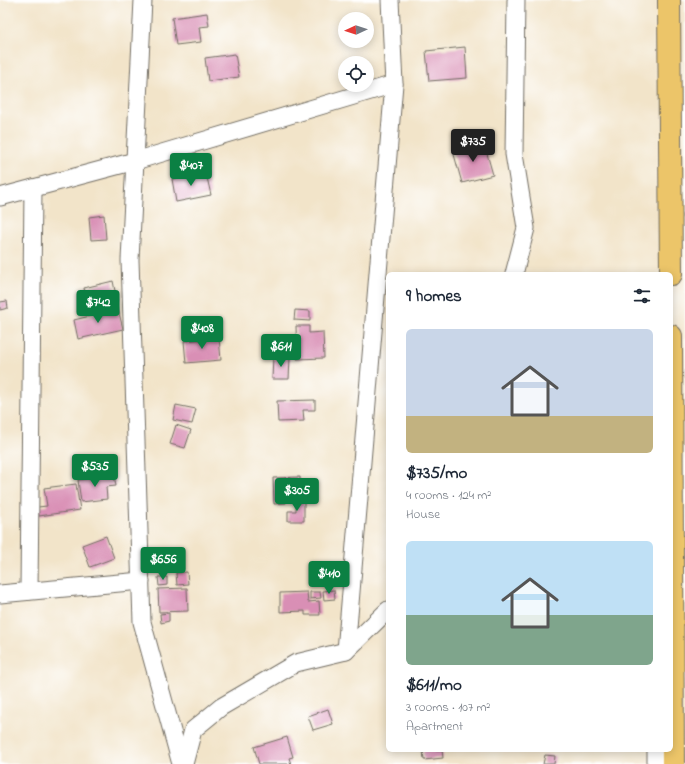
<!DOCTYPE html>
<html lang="en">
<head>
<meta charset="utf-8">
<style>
	body { margin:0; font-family:"Indie Flower",sans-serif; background:#f2f2f3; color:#1f2937; height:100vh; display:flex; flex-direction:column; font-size:15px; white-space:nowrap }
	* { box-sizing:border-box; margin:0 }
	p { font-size:13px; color:#747a83 }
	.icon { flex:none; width:22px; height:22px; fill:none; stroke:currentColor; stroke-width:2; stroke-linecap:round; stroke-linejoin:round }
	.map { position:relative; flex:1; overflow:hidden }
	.side { position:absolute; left:386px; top:272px; width:287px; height:480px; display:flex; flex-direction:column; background:#fff; border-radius:6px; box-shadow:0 2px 10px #0003 }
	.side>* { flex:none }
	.needle { width:26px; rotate:267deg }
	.tools { position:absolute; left:338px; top:12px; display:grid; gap:8px }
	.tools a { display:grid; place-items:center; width:36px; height:36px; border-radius:50%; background:#fff; box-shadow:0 2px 10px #0003; font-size:20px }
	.price { position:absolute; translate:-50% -34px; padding:0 9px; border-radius:4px; background:#0b8043; color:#fff; font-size:13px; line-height:26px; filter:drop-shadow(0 1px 2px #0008) }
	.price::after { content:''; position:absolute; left:50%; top:24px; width:12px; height:9px; margin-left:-6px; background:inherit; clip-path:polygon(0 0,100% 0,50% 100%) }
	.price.selected { background:#222; color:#fff }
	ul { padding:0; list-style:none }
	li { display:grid; align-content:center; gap:8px; height:212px; padding:0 20px }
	li span { display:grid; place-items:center; height:124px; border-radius:6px; color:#555 }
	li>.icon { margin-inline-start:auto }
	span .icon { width:72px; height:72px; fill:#fffc; stroke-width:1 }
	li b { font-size:17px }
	h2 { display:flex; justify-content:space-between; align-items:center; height:48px; padding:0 20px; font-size:17px }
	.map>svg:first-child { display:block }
</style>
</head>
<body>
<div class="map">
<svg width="685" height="764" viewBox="0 0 685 764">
	<rect width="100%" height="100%" fill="#fff"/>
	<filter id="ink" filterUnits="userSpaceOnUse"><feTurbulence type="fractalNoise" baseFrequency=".025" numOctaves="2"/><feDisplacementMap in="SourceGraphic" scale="8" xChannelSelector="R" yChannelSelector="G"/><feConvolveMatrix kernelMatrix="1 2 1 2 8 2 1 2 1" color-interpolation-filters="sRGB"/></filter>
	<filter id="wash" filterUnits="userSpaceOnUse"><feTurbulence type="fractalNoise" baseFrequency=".012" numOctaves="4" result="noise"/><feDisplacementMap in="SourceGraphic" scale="16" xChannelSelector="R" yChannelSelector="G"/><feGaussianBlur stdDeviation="0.9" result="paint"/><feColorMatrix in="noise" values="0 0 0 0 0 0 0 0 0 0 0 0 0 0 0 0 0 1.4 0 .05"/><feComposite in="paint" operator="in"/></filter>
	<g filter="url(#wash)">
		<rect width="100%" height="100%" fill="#f2e4c9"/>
		<g id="blocks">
			<g fill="#d98fb5">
				<polygon points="207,13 209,26 199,27 201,42 176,45 172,18"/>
				<polygon points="465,47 467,78 429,81 426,51"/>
				<polygon points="235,54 239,77 208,81 205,58"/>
				<polygon points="484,143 493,175 462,183 453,151"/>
				<polygon points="206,173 211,195 176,202 172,179"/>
				<polygon points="104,215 106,239 91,240 89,217"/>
				<polygon points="113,281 117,301 112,302 111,298 94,302 95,306 88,307 84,288"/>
				<polygon points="7,301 8,308 0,310 0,302"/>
				<polygon points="118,309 123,329 78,339 74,320"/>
				<polygon points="295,310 310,311 310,321 294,320"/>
				<polygon points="296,326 309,326 309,333 323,332 324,358 297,359"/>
				<polygon points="219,338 221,360 186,363 184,341"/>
				<polygon points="273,357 290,358 289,379 272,379"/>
				<polygon points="315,400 315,410 303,410 304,421 278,422 277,401"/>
				<polygon points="176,405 196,409 192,424 173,420"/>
				<polygon points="176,425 191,430 185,448 170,444"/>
				<polygon points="114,475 116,486 106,487 107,499 81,502 78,480"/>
				<polygon points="300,477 300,490 303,490 304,496 286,497 286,503 274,504 273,478"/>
				<polygon points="76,484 80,510 39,516 38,507 47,506 44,488"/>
				<polygon points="296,500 304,500 304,521 288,521 288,511 296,511"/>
				<polygon points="106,536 114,558 90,567 82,545"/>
				<polygon points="187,572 188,584 177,585 176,573"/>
				<polygon points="158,577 167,577 167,585 159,586"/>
				<polygon points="187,588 188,611 159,612 158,589"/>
				<polygon points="334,590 335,599 324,600 323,591"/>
				<polygon points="307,592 308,602 319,601 320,615 305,615 305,611 280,612 280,593"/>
				<polygon points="310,592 320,592 321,598 310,599"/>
				<polygon points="169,613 169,621 161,623 160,614"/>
				<polygon points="328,709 333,724 313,730 308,716"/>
				<polygon points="287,737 293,757 289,758 291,764 259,764 254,747"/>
				<polygon points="423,750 442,750 443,758 424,760"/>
				<polygon points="545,755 555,756 554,764 543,764"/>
			</g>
		</g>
	</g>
	<g filter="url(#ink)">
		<use href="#blocks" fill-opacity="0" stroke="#716c62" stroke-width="1"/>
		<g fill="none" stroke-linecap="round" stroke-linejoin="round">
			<defs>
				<g id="minor">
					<polyline points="143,0 130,260 142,622 181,764"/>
					<polyline points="0,197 135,161 394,84"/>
					<polyline points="514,274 526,228 514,154 516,0"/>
					<polyline points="29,591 33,188"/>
					<polyline points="0,594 141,581"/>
					<polyline points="346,651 394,84 390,0"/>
					<polyline points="184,764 193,730 221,707 296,663 346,651 388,610"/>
					<polyline points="656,764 656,750"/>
				</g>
				<g id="trunk">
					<polyline points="669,0 671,274"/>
					<polyline points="671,336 673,764"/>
				</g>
			</defs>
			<use href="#minor" stroke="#716c62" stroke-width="19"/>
			<use href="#trunk" stroke="#716c62" stroke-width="24"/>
			<use href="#minor" stroke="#fff" stroke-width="17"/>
			<use href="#trunk" stroke="#ecc569" stroke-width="22"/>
		</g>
	</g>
</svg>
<div class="tools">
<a><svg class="needle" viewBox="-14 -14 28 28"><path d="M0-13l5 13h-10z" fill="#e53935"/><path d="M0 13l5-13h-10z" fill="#747a83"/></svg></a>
<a><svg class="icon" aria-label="locate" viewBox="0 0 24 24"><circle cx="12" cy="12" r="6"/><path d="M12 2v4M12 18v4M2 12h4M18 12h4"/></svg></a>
</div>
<b class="price selected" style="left:473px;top:163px">$735</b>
<b class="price" style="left:191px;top:187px">$407</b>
<b class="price" style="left:98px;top:324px">$742</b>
<b class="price" style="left:202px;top:350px">$408</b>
<b class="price" style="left:281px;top:368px">$611</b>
<b class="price" style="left:95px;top:488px">$535</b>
<b class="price" style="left:297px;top:512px">$305</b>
<b class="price" style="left:163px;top:581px">$656</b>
<b class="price" style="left:329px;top:595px">$410</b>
<section class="side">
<h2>9 homes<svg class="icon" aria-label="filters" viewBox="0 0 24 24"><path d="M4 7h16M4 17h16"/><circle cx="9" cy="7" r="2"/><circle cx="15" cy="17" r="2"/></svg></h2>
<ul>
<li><span style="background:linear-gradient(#c9d6e8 70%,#c2b280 0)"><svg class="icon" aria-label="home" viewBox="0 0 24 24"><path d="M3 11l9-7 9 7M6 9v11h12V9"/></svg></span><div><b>$735/mo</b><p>4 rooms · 124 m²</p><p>House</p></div></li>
<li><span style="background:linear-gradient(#bfe0f5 60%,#7fa58c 0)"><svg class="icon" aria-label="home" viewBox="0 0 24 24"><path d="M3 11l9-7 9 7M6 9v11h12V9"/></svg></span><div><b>$611/mo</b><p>3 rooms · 107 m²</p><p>Apartment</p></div></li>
</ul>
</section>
</div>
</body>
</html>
